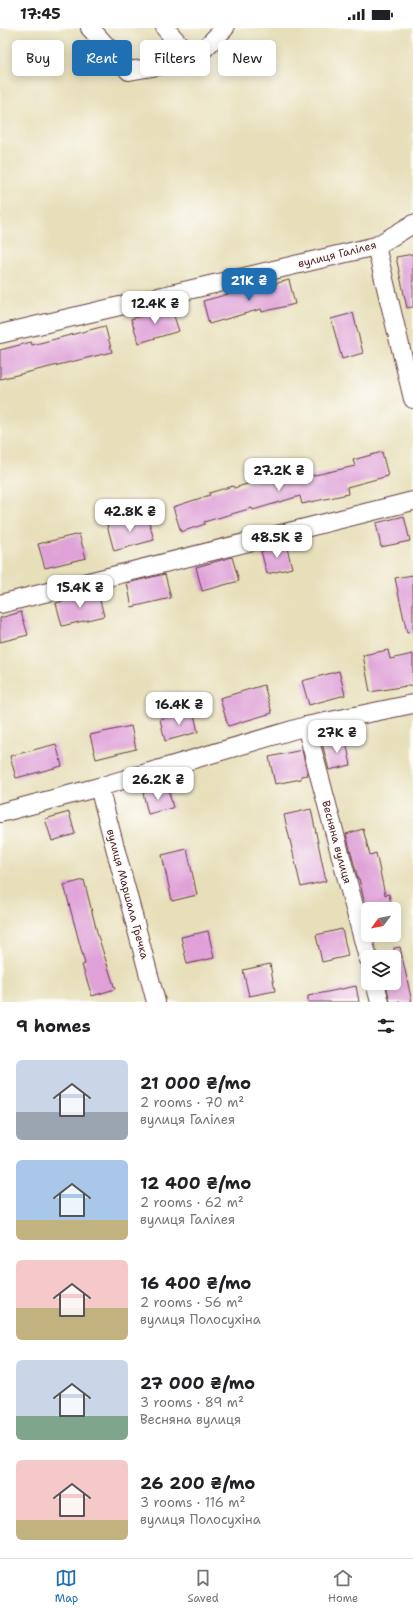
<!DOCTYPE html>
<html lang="en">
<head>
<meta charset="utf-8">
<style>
	body { margin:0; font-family:"Shantell Sans",sans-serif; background:#f2f2f2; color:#202124; height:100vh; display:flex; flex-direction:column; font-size:15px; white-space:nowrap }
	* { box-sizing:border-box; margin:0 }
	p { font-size:13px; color:#757577 }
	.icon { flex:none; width:22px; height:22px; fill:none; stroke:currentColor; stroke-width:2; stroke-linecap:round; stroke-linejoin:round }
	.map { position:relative; height:974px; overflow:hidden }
	.details { display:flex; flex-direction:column; background:#fff; flex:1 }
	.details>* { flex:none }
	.guide { position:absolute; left:12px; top:12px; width:389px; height:36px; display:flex; gap:8px }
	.needle { width:26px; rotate:238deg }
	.buttons { position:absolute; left:361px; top:874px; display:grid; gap:8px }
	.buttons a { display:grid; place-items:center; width:40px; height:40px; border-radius:6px; background:#fff; box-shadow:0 2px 10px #0003; font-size:20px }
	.price { position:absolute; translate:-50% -34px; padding:0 9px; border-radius:8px; background:#fff; color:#222; font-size:13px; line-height:26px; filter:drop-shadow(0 1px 2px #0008) }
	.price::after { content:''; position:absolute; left:50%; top:24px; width:12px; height:9px; margin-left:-6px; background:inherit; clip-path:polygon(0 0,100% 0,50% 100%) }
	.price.selected { background:#1f6fb2; color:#fff }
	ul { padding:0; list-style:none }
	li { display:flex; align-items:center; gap:12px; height:100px; padding:0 16px }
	li span { display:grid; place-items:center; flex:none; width:112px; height:80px; border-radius:6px; color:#555 }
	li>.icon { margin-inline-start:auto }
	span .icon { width:48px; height:48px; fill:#fffc; stroke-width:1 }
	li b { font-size:17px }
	h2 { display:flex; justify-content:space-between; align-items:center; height:48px; padding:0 16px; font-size:17px }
	.pill { padding:0 14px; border-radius:6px; background:#fff; box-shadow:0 2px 10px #0003; font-size:14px; line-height:36px }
	.pill.selected { background:#1f6fb2; color:#fff }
	.status { display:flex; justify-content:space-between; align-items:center; height:28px; padding:0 20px; background:#fff; direction:ltr }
	.status svg { height:11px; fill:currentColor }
	.dock { display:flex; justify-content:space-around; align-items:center; height:56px; border-top:1px solid #e0e0e0; background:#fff; font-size:11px; color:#757577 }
	.dock a { display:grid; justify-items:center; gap:2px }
	.dock .selected { color:#1f6fb2 }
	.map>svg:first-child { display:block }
</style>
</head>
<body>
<div class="status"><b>17:45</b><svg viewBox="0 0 49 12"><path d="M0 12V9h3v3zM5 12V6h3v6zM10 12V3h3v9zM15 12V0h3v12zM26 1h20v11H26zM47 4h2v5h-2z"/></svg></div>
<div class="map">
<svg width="413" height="974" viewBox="0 0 413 974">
	<rect width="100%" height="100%" fill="#fdfcf7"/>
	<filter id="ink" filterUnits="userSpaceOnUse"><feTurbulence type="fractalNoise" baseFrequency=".025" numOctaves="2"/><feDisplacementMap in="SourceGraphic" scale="8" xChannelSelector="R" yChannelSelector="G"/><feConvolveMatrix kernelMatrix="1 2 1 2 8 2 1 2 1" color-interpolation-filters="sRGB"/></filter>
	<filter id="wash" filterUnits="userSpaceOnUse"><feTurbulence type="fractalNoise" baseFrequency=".012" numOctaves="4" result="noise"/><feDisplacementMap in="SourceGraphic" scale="16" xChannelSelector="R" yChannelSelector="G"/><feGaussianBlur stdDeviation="0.9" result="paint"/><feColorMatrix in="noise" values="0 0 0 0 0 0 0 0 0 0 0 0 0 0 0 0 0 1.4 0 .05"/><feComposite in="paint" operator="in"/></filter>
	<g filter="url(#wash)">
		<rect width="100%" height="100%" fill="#e7dfba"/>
		<g id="blocks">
			<g fill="#dfa1d8">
				<polygon points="413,226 413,279 407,280 396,229"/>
				<polygon points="289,252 295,276 262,284 261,281 209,296 203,273 243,262 244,264"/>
				<polygon points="171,279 179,303 139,315 131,291"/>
				<polygon points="353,285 363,325 342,331 331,291"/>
				<polygon points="105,298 112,324 0,351 0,322 31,314 32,317"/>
				<polygon points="382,424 388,448 347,459 348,466 302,476 300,468 253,482 252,480 204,494 205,496 181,504 173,479 210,467 209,465 233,458 234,460 273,448 275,456 355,438 353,432"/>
				<polygon points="147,487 154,512 114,523 107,497"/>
				<polygon points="404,488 410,513 381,519 376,495"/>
				<polygon points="79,506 86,530 45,540 38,516"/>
				<polygon points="286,516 292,540 267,546 261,523"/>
				<polygon points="232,529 239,553 202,563 196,539"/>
				<polygon points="165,546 171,570 132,579 127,555"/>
				<polygon points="413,547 413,604 407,605 395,550"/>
				<polygon points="98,564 104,588 62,598 56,575"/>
				<polygon points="21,584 28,607 0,614 0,590"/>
				<polygon points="388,622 390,631 413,626 413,657 370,664 363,627"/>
				<polygon points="339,643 345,667 309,677 302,653"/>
				<polygon points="264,657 272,685 228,698 220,670"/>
				<polygon points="193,682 198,704 165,713 160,691"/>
				<polygon points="131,698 136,721 96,731 90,707"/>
				<polygon points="345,710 351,737 329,742 322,715"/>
				<polygon points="56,716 62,738 16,750 10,728"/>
				<polygon points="302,722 308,747 301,748 301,751 275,756 269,729"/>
				<polygon points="168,760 173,780 148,786 143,765"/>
				<polygon points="311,781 326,853 301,859 284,787"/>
				<polygon points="69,784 75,806 52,813 45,791"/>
				<polygon points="363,801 370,827 376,825 385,867 389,866 392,881 366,881 359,851 358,851 346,806"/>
				<polygon points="187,821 197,867 172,873 162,827"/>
				<polygon points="84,852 98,908 115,961 92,968 82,937 85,936 64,857"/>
				<polygon points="342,901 348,928 322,934 316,907"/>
				<polygon points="208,903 214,930 187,936 181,909"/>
				<polygon points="400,919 412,974 390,974 386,955 394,955 394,920"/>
				<polygon points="270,936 275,963 249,968 243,942"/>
				<polygon points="356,958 359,974 308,974 308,968"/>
			</g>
		</g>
	</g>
	<g filter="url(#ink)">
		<use href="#blocks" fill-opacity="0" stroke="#623c40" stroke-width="1"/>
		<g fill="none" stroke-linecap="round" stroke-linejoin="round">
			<defs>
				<g id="minor">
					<polyline points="90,0 129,43 193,32 225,0"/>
					<polyline points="165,0 193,32"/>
					<polyline points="376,218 413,371"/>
					<polyline points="0,306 376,218 413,196"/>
					<polyline points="0,576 413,473"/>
					<polyline points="306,698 368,930"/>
					<polyline points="99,759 156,974"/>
					<polyline points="0,785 99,759 306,698 413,676"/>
					<polyline points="375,955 380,974"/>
				</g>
			</defs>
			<use href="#minor" stroke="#623c40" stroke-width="20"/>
			<use href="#minor" stroke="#fff" stroke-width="18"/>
		</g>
	</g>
	<g text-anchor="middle" stroke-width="3.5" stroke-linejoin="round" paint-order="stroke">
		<g font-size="11" fill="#4a1f2b" stroke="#fdfcf7">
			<text transform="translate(337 226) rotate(-14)" y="4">вулиця Галілея</text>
			<text transform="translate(337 814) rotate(75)" y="4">Весняна вулиця</text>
			<text transform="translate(128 866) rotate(75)" y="4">вулиця Маршала Гречка</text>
		</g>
	</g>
</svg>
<div class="buttons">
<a><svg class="needle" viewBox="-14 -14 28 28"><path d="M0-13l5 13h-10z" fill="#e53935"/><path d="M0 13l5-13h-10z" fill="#757577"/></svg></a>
<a><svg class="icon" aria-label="layers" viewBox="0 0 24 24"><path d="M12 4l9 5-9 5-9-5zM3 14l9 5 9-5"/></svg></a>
</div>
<b class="price selected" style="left:249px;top:274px">21K ₴</b>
<b class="price" style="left:155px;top:297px">12.4K ₴</b>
<b class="price" style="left:279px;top:464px">27.2K ₴</b>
<b class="price" style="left:130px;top:505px">42.8K ₴</b>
<b class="price" style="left:277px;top:531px">48.5K ₴</b>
<b class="price" style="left:80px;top:581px">15.4K ₴</b>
<b class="price" style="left:179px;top:698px">16.4K ₴</b>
<b class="price" style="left:337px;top:726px">27K ₴</b>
<b class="price" style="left:158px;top:773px">26.2K ₴</b>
<div class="guide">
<a class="pill">Buy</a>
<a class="pill selected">Rent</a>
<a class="pill">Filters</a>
<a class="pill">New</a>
</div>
</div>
<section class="details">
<h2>9 homes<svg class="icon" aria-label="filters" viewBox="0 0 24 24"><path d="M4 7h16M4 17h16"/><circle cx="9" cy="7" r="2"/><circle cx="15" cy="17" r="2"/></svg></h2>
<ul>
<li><span style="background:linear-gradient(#c9d6e8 65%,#9aa5b1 0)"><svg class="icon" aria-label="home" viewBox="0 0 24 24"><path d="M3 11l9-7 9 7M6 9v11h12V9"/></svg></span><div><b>21 000 ₴/mo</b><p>2 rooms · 70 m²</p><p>вулиця Галілея</p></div></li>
<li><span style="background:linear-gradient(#a9c7e8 75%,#c2b280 0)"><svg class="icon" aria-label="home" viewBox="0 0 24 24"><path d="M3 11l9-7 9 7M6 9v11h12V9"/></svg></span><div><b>12 400 ₴/mo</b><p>2 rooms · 62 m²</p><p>вулиця Галілея</p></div></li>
<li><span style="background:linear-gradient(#f6c9c9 60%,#c2b280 0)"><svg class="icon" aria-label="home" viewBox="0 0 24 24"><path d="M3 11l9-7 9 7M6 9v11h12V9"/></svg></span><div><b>16 400 ₴/mo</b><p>2 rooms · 56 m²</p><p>вулиця Полосухіна</p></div></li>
<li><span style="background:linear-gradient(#c9d6e8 70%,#7fa58c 0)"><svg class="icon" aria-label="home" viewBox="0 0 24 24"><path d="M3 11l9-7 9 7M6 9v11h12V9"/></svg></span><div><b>27 000 ₴/mo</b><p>3 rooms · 89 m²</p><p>Весняна вулиця</p></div></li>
<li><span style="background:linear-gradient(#f6c9c9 75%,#c2b280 0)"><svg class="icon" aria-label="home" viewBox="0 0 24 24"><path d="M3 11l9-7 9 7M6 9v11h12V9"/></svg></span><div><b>26 200 ₴/mo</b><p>3 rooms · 116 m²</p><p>вулиця Полосухіна</p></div></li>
</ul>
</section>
<nav class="dock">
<a class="selected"><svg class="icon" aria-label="map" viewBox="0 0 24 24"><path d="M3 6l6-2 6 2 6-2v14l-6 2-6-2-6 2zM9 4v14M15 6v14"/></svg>Map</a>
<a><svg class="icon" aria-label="saved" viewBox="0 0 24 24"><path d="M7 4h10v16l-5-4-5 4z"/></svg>Saved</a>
<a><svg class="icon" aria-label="home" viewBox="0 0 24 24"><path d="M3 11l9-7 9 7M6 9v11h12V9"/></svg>Home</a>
</nav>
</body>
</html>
